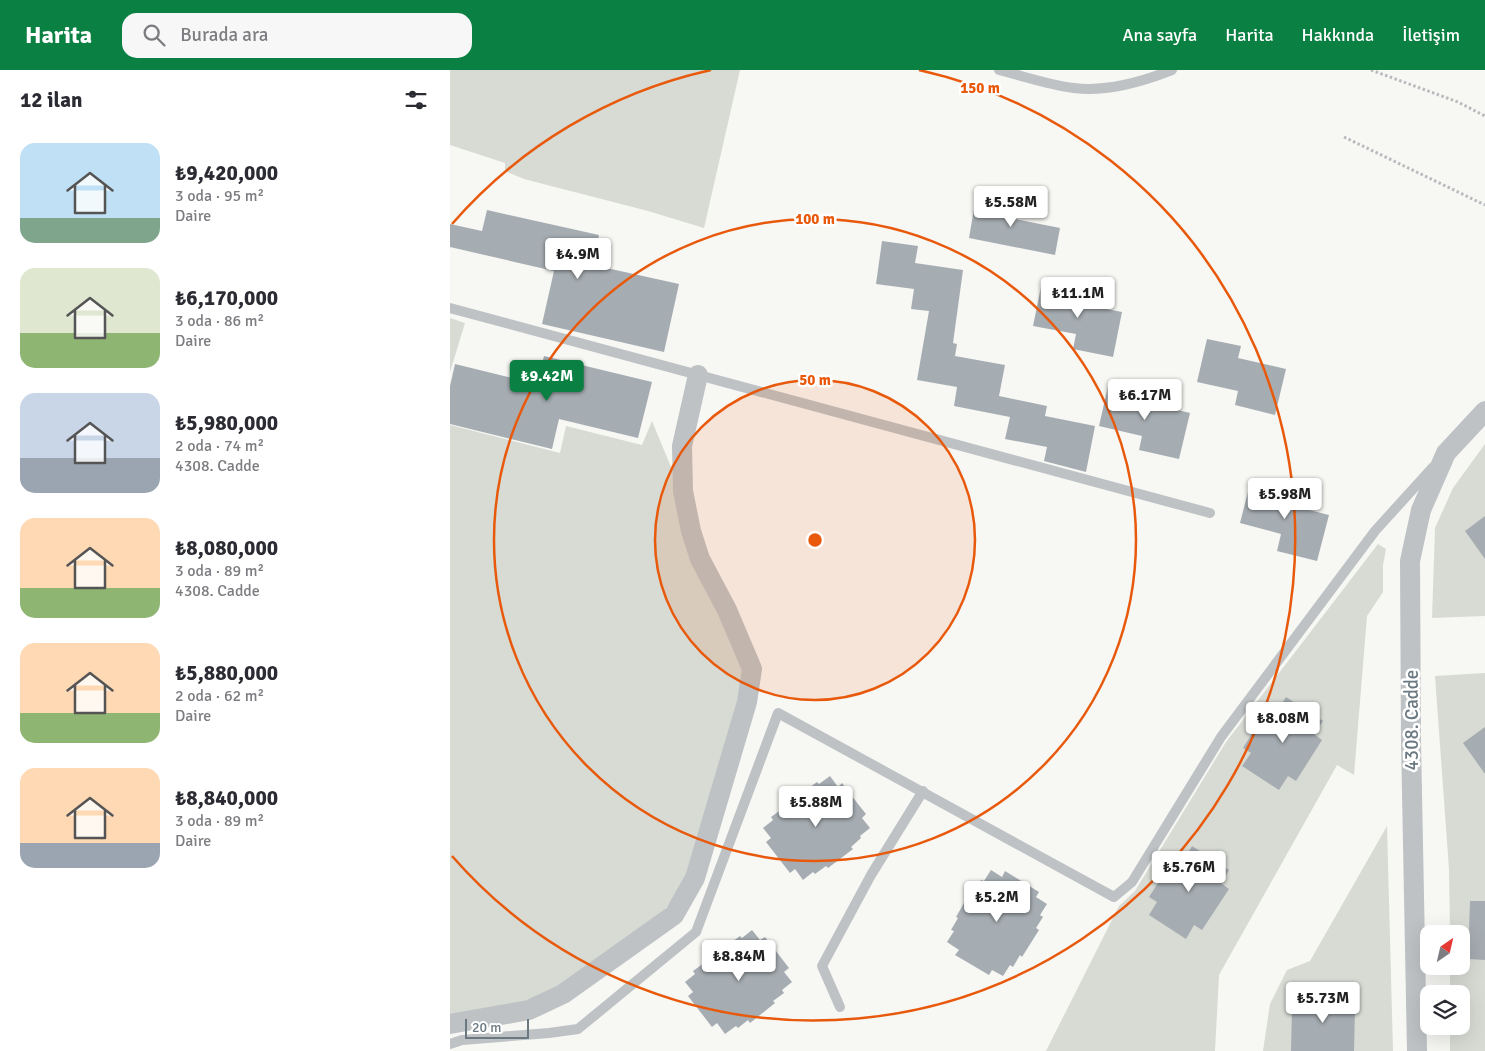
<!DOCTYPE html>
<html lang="tr">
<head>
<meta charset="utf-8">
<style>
	body { margin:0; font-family:Signika,sans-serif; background:#f7f7f7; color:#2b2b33; height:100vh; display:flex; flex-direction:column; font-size:19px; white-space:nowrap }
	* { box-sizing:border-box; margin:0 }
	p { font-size:16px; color:#7c7c81 }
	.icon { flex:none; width:28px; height:28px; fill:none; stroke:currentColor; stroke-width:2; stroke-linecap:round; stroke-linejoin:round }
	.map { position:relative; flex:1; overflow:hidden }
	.side { display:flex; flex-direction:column; background:#fff; width:450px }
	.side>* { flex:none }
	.needle { width:32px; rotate:34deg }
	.tools { position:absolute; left:970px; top:855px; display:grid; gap:10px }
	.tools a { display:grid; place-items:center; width:50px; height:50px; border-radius:10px; background:#fff; box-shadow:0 5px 20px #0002; font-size:25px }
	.scale { position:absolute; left:15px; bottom:12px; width:64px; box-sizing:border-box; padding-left:5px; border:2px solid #6a7881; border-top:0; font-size:14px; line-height:18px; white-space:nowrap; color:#6a7881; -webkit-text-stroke:4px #fff; paint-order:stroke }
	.price { position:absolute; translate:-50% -42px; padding:0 11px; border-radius:5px; background:#fff; color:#222; font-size:16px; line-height:32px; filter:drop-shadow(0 1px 2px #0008) }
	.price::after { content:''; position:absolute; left:50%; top:30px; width:15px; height:11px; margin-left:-8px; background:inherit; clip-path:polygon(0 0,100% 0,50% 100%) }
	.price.active { background:#0b8043; color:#fff }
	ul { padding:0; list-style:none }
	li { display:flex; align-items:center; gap:15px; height:125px; padding:0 20px }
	li span { display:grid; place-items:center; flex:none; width:140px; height:100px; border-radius:15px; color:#555 }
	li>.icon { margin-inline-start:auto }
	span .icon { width:60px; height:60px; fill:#fffc; stroke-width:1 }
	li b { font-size:21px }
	h2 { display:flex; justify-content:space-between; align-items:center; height:60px; padding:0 20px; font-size:21px }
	header { display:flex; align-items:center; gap:30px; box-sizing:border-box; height:70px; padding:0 25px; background:#0b8043; color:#fff }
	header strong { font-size:24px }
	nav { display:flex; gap:28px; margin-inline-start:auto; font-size:18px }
	.search { width:350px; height:45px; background:#f7f7f7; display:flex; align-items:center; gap:12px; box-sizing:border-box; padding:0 18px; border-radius:15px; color:#7c7c81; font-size:19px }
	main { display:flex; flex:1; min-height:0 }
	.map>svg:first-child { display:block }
</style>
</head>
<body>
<header>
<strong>Harita</strong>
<div class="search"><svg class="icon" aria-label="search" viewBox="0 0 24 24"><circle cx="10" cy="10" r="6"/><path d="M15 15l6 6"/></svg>Burada ara</div>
<nav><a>Ana sayfa</a><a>Harita</a><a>Hakkında</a><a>İletişim</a></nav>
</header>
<main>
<section class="side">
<h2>12 ilan<svg class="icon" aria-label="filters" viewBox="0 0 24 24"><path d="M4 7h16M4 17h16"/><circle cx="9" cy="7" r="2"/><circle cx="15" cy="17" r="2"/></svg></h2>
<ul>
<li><span style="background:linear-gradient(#bfe0f5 75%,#7fa58c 0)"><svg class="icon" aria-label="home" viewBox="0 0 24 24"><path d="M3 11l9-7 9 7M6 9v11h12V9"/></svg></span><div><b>₺9,420,000</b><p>3 oda · 95 m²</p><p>Daire</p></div></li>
<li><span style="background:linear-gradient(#dfe7d0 65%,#8fb573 0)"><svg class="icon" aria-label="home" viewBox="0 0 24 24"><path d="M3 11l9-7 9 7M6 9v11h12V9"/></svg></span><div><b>₺6,170,000</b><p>3 oda · 86 m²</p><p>Daire</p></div></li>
<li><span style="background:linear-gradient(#c9d6e8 65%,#9aa5b1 0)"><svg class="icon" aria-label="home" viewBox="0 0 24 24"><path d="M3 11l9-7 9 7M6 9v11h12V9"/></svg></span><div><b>₺5,980,000</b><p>2 oda · 74 m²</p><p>4308. Cadde</p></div></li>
<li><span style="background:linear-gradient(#ffd9b3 70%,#8fb573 0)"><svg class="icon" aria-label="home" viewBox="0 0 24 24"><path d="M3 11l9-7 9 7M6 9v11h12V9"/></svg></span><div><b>₺8,080,000</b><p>3 oda · 89 m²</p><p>4308. Cadde</p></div></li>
<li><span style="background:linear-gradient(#ffd9b3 70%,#8fb573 0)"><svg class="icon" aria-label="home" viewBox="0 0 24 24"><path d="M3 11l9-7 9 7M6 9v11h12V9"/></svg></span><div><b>₺5,880,000</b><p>2 oda · 62 m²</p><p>Daire</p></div></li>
<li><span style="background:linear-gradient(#ffd9b3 75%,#9aa5b1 0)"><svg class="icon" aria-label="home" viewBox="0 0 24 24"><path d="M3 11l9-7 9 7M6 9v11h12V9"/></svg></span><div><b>₺8,840,000</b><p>3 oda · 89 m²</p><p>Daire</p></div></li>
</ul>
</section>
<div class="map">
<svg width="1035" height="981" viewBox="0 0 1035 981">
	<rect width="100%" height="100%" fill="#f7f7f4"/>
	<g fill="#d7dbd4">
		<polygon points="0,0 290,0 254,158 198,141 74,109 55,101 55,93 0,75"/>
		<polygon points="0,248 15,253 0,302"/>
		<polygon points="202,351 226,409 296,602 245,787 230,819 207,850 113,918 75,933 0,949 0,355 110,383 116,356 192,375"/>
		<polygon points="1035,374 1035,546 982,548 985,458 1003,418"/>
		<polygon points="928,474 936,479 933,495 933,522 917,546 904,705 887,695 769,905 765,981 596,981 669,836 685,821 776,672"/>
		<polygon points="1035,603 1035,981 1000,981 1000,956 1011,956 1011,924 1000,924 1000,896 1011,896 1011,864 1000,864 999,799 985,606"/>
		<polygon points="937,756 943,981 813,981 820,934 837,900 860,891"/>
	</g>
	<g fill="#a6adb2">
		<polygon points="526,127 562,134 560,148 610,158 605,185 519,168"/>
		<polygon points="37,140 149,165 143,195 229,214 214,282 92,254 104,201 0,177 0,154 32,161"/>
		<polygon points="432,171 468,176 465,193 513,200 503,273 507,274 505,286 555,295 549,326 597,336 595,346 645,356 636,402 594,391 597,377 555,369 560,347 504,336 507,317 467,310 479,241 461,239 464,219 426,214"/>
		<polygon points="592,212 629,217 626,233 672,242 663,287 623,279 626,264 583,256"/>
		<polygon points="757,269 791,276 788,288 836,299 825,345 785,335 788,321 747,312"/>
		<polygon points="94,286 202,312 188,368 109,349 102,379 0,354 0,316 5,294 87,314"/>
		<polygon points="659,312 693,320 690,331 740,343 729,389 689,380 692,366 649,356"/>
		<polygon points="801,410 839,419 835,434 879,445 867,491 827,481 831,464 790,453"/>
		<polygon points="1035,446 1035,489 1015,461"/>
		<polygon points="836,627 873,651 864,664 872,670 846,711 838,706 829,720 792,696 801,683 793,678 819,636 827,641"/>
		<polygon points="1035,657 1035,704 1013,673"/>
		<polygon points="380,706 388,717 392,713 408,734 416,744 412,748 420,758 410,766 411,768 401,777 403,779 378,798 376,796 365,804 363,802 353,810 345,799 340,803 316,772 321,768 313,758 323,750 321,747 332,739 330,737 338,731 355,717 356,720 367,712 369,714"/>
		<polygon points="742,776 779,800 771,813 779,819 752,860 744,855 736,869 699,845 707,832 699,827 726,785 734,790"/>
		<polygon points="541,800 552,807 555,801 589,822 586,827 597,834 590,845 593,847 586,858 589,860 572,887 570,885 563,897 560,895 553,906 542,900 539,905 505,885 509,880 497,872 504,861 501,860 508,848 506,847 522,819 524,821 531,810 534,811"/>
		<polygon points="1020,831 1035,831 1035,890 1018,889"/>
		<polygon points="302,860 310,870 315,867 339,898 334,902 342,912 332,920 334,923 323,931 325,933 300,953 298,950 288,958 286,956 275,964 267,953 262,957 238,926 243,922 235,912 245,904 243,901 254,893 252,891 277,871 279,874 290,866 292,868"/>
		<polygon points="852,923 896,925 896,941 905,941 904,981 841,981 842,938 852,939"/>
	</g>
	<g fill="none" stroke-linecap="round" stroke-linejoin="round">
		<g stroke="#b8bbbd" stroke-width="3" stroke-dasharray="2.5 2.5" stroke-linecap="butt">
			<polyline points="921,0 1008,32 1035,46"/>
			<polyline points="894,67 1035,135"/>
		</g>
		<g stroke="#bec2c5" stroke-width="10">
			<path d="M 549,0 C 573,6 599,15 624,18 C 657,22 691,12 722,0"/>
			<polyline points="0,238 760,443"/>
			<polyline points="390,937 372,896 421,805 473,721"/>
			<polyline points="0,974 12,970 99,963 128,959 246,862 328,643 664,827 682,812 771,667 925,461 983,397"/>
		</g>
		<g stroke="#bec2c5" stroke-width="20">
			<polyline points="0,954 79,940 113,924 224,845 245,808 297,632 302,599 277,540 250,489 241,461 233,421 232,376 248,305"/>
			<polyline points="967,981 961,671 960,491 971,440 996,383 1035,341"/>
		</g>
	</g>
	<circle cx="365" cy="470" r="160" fill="#e8590c" fill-opacity=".12"/>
	<g fill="none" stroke="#e8590c" stroke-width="2.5">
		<circle cx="365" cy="470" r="160"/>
		<circle cx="365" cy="470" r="321"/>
		<path d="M2 154A481 481 0 0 1 261 0M469 0A481 481 0 1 1 2 786"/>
	</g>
	<g text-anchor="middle" stroke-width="5" stroke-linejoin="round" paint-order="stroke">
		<g font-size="19" fill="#6a7881" stroke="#fff">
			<text transform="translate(961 650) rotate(-90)" y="7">4308. Cadde</text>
		</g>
	</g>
	<circle cx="365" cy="470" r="8" fill="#e8590c" stroke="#fff" stroke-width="2.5"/>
	<g font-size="15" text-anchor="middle" font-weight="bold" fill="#e8590c" stroke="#fff" stroke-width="5" stroke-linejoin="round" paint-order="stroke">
		<text x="530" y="23">150 m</text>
		<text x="365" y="154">100 m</text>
		<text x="365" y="315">50 m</text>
	</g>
</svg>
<div class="tools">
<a><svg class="needle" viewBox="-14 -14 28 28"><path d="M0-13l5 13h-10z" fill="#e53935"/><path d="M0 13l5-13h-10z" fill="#7c7c81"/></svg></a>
<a><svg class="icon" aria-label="layers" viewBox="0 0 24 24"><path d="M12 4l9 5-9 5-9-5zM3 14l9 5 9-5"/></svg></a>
</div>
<div class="scale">20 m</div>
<b class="price" style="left:561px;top:158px">₺5.58M</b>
<b class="price" style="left:128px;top:210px">₺4.9M</b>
<b class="price" style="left:628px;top:249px">₺11.1M</b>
<b class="price active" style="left:97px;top:332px">₺9.42M</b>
<b class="price" style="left:695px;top:351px">₺6.17M</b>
<b class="price" style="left:835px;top:450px">₺5.98M</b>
<b class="price" style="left:833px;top:674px">₺8.08M</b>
<b class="price" style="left:366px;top:758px">₺5.88M</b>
<b class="price" style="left:739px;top:823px">₺5.76M</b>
<b class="price" style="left:547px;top:853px">₺5.2M</b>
<b class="price" style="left:289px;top:912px">₺8.84M</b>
<b class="price" style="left:873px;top:954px">₺5.73M</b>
</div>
</main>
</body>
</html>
